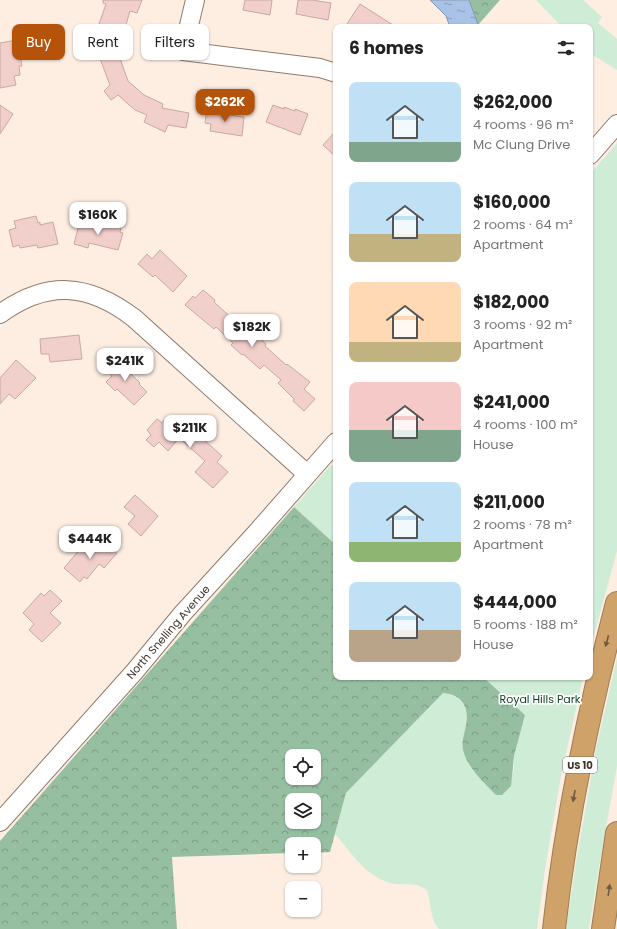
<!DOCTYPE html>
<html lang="en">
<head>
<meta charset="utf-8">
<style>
	body { margin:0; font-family:Poppins,sans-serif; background:#f2f2f2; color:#222; height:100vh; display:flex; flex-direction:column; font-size:15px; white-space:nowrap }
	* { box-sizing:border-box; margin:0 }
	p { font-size:13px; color:#767676 }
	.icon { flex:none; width:22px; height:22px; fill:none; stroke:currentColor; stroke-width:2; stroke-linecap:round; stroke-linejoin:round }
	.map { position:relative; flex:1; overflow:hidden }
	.drawer { position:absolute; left:333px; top:24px; width:260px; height:656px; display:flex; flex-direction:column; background:#fff; border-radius:8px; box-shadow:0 1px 3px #0004 }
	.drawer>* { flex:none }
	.top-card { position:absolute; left:12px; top:24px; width:261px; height:36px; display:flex; gap:8px }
	.fabs { position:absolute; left:285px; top:749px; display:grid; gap:8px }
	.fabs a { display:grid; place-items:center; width:36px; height:36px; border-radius:8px; background:#fff; box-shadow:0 1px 3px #0004; font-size:20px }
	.price { position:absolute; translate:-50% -34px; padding:0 9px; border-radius:8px; background:#fff; color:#222; font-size:13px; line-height:26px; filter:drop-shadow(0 1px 2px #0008) }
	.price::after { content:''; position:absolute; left:50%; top:24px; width:12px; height:9px; margin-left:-6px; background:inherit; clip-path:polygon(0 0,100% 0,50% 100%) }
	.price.selected { background:#b45309; color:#fff }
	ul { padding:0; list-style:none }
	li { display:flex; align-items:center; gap:12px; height:100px; padding:0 16px }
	li span { display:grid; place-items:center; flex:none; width:112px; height:80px; border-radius:8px; color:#555 }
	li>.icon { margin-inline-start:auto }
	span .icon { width:48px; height:48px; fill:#fffc; stroke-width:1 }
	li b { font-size:17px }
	h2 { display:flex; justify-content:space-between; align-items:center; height:48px; padding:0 16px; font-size:17px }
	.chip { padding:0 14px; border-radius:8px; background:#fff; box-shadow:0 1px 3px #0004; font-size:14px; line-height:36px }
	.chip.selected { background:#b45309; color:#fff }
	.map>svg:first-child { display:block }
</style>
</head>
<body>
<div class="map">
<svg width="617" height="929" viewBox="0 0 617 929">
	<defs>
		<pattern id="forest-crowns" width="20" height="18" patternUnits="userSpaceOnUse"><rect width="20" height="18" fill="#96bfa2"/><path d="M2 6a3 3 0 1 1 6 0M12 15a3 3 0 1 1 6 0" fill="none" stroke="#7c9c84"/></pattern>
		<pattern id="water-ripples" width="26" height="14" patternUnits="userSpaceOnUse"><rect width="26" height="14" fill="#a9c2e8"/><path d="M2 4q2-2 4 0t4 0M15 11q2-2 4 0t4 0" fill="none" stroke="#8b9ebc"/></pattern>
	</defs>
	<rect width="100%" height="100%" fill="#feeee2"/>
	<g fill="#ceecd6">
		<polygon points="536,0 583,0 602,17 598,23 617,39 617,70 590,53 590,27 562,27"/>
		<polygon points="617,143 617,551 590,650 590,174"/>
		<polygon points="336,463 336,545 294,507 329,467"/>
		<polygon points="617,658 617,766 599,867 589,929 566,929 577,856 597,744"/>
		<path d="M 483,677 L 583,677 L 561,776 L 545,869 L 537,929 L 439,929 C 429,919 432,901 426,889 C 423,888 420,886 417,885 C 408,883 397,886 387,882 C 364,874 350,851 335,834 L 346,793 L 443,693 C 454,694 461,697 465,707 C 471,723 460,736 463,750 C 467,766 485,784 496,795 L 514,771 L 514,756 L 525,715 Z"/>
	</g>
	<g fill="url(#forest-crowns)" fill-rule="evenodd">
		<polygon points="469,0 500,0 478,25"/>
		<path d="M 294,507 L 336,545 L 336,677 L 483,677 L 525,715 L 514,756 L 511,786 L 502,795 L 496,795 C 484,783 467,767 463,750 C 460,736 471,723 465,707 C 461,697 454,694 443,693 L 346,793 L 330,852 L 314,853 L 314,844 L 292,844 L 292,853 L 172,857 L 177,929 L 0,929 L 0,841 ZM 292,756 L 314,756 L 314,778 L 292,778 ZM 292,800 L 314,800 L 314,822 L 292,822 Z"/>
	</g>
	<polygon fill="url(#water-ripples)" stroke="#8997b0" points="430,0 469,0 479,27 450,27 446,16"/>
	<g fill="#f1cfcb" stroke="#c8a8a4">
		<polygon points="103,0 142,0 137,13 130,11 123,35 98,27 106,4 103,3"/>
		<polygon points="245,0 272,0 270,15 243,10"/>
		<polygon points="298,0 312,0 331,3 328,20 296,14"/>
		<polygon points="360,4 396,27 345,27"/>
		<polygon points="17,40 22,66 19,66 20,75 14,76 16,85 0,88 0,43"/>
		<polygon points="117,50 128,81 144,95 163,104 162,108 189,113 186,128 168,125 165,132 144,122 147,115 135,110 118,95 111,100 104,91 110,85 99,56"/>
		<polygon points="0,105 13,114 0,134"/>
		<polygon points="273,105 284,109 284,107 295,111 295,109 308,114 300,135 266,122"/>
		<polygon points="207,109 224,112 223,114 244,117 242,136 210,131 211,124 205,123"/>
		<polygon points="336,131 336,157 323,145"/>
		<polygon points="36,216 38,223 40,222 40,225 53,222 58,244 38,248 37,245 20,248 19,245 13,247 9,230 16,228 14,221"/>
		<polygon points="80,221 108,228 108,225 121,228 120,232 123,233 118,250 89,243 88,248 74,244"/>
		<polygon points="160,250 187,276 173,292 155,275 153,277 138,264 147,254 152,259"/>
		<polygon points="203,290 215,300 214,302 249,334 252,331 266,344 265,346 286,365 287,364 310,382 304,389 315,399 304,411 293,401 294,399 278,383 281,380 264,365 260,369 243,354 242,355 231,345 233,343 216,327 214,329 185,305 193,296 195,298"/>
		<polygon points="79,335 82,359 50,362 49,354 41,354 40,339"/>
		<polygon points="113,359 118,364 120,363 140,383 139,384 147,392 134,405 117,389 115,391 106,382 112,376 104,368"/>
		<polygon points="16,360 36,378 15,399 9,394 0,404 0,378"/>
		<polygon points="157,419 162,423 164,420 178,433 186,424 222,456 217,462 228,472 213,488 195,472 205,461 179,438 168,451 159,442 154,447 146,440 151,435 147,430"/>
		<polygon points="135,495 158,516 141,536 128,524 135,516 124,507"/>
		<polygon points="100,538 117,553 104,568 99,564 87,579 84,577 80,582 64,568 86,542 92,547"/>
		<polygon points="50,590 62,601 50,613 61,623 42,642 29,630 34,624 23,613 41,593 44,596"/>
	</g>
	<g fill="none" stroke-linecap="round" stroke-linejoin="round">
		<defs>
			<g id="minor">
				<polyline points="195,0 183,51 320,68 336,73"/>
				<polyline points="590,155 617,124"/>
				<path d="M 0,314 C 47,280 88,283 134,318 L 307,474"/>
				<polyline points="0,822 135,671 183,613 257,532 336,442"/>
			</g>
			<g id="highway">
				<path d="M 554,929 C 566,819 589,710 617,603"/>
				<polyline points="603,929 617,833"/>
			</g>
		</defs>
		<use href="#minor" stroke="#917a68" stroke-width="20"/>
		<use href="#highway" stroke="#9c7c54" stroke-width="24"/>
		<use href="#minor" stroke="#fff" stroke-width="18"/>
		<use href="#highway" stroke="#cfa269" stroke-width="22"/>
	</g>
	<defs><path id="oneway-solid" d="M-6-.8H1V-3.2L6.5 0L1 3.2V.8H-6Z"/></defs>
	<g fill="#715a41">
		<use href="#oneway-solid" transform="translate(607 641) rotate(105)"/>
		<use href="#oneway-solid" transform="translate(574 796) rotate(101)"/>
		<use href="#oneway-solid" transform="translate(609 890) rotate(-82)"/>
	</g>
	<g text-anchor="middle" stroke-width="3.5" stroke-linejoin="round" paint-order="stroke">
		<rect fill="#fefefe" stroke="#78716b" stroke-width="1" x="563" y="757" width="34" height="16" rx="3"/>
		<g font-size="10" font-weight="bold" fill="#3e342c">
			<text x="580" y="769">US 10</text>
		</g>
		<g font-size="11" fill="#3e342c" stroke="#fefefe">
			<text transform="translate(168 632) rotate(-49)" y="4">North Snelling Avenue</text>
		</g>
		<g font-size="11" fill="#0b3c20" stroke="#fefefe">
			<text x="540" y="703">Royal Hills Park</text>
		</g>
	</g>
</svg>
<div class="fabs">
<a><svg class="icon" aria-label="locate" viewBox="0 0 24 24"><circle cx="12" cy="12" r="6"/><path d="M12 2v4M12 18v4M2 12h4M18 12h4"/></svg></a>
<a><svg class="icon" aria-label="layers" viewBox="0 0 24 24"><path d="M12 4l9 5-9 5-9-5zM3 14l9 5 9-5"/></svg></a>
<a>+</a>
<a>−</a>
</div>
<b class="price selected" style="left:225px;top:123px">$262K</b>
<b class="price" style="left:98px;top:236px">$160K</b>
<b class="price" style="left:252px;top:348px">$182K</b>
<b class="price" style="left:125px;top:382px">$241K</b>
<b class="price" style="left:190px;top:449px">$211K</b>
<b class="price" style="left:90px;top:560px">$444K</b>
<div class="top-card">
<a class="chip selected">Buy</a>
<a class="chip">Rent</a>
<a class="chip">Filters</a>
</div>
<section class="drawer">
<h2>6 homes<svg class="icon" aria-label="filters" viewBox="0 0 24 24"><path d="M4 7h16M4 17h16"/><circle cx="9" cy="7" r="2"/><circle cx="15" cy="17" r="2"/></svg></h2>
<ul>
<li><span style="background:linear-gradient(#bfe0f5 75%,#7fa58c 0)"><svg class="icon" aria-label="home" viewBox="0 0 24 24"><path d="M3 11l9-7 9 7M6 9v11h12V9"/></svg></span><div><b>$262,000</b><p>4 rooms · 96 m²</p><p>Mc Clung Drive</p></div></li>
<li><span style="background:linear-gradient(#bfe0f5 65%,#c2b280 0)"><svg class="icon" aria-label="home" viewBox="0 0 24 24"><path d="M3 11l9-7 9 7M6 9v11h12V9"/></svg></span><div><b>$160,000</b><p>2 rooms · 64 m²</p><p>Apartment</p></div></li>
<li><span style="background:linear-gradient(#ffd9b3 75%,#c2b280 0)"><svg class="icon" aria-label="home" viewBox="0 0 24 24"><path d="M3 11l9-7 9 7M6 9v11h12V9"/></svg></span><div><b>$182,000</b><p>3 rooms · 92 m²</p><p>Apartment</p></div></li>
<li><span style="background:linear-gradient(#f6c9c9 60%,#7fa58c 0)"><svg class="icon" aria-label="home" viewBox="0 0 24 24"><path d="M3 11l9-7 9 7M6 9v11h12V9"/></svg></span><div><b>$241,000</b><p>4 rooms · 100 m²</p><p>House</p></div></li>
<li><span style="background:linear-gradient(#bfe0f5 75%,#8fb573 0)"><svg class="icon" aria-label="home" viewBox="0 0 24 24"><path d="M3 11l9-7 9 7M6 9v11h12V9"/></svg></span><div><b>$211,000</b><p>2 rooms · 78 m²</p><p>Apartment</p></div></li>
<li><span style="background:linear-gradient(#bfe0f5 60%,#b9a48a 0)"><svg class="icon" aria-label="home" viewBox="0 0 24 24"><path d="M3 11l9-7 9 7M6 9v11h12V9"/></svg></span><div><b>$444,000</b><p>5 rooms · 188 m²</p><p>House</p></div></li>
</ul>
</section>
</div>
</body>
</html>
